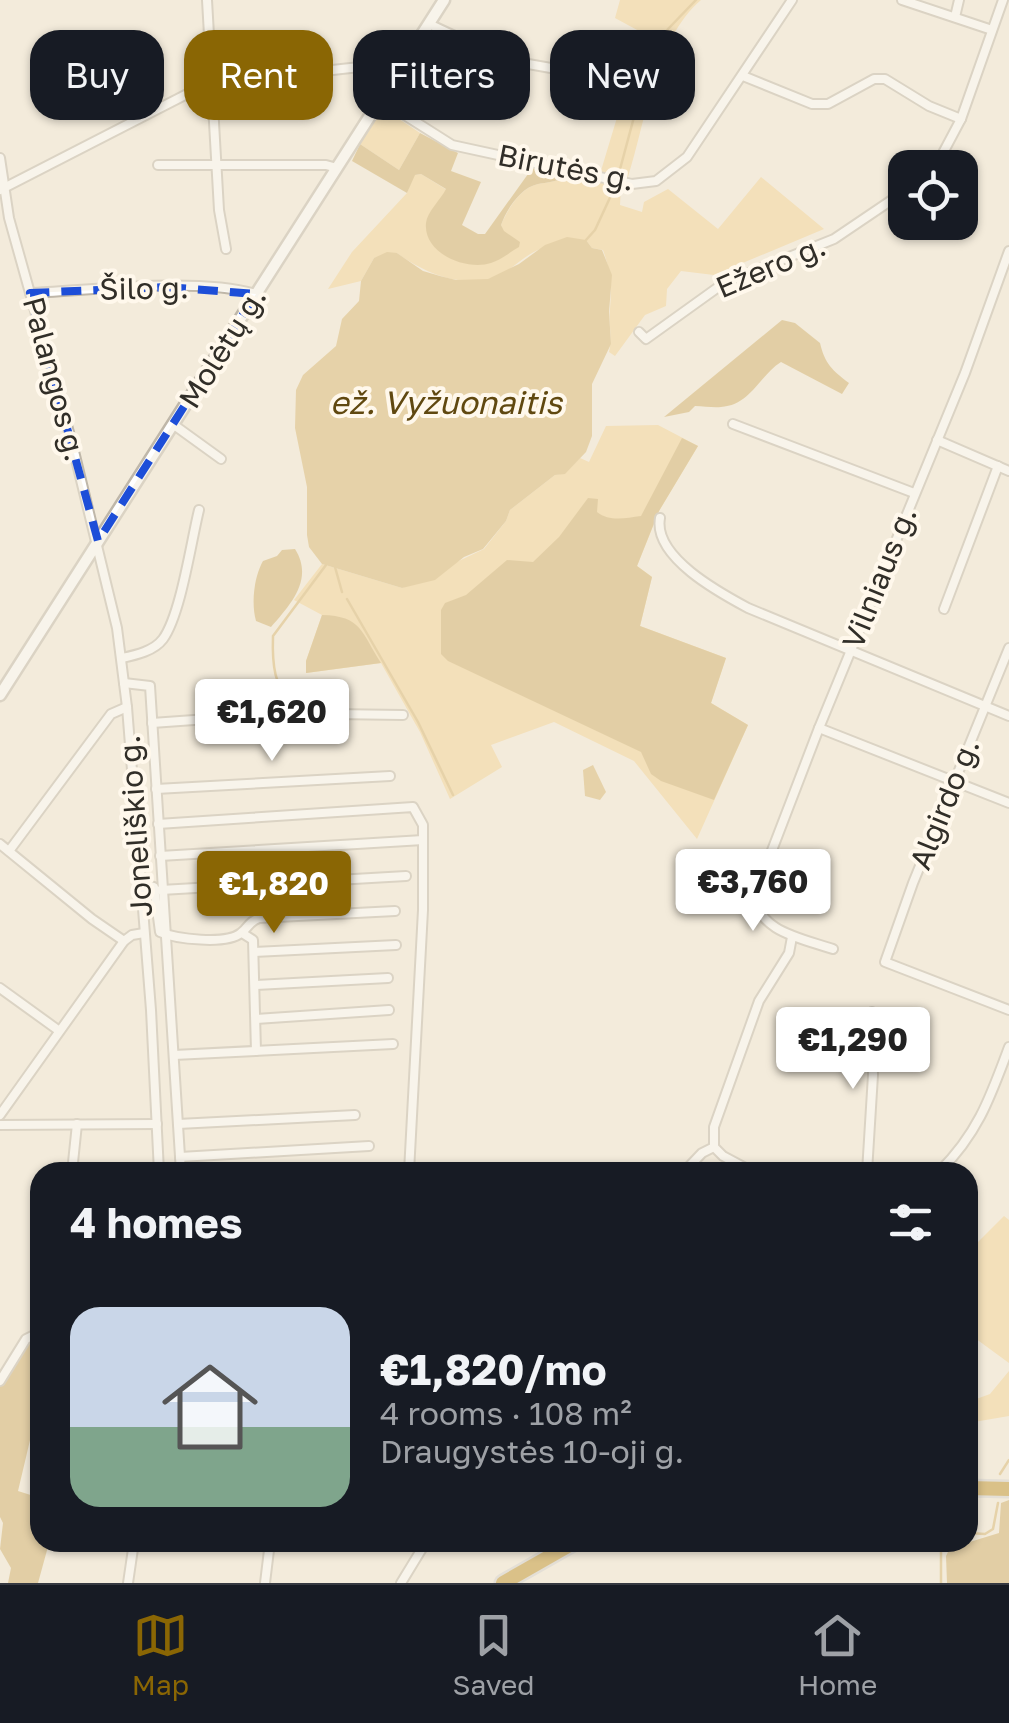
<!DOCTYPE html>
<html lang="en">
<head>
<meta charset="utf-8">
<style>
	body { margin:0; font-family:"Golos Text",sans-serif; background:#20242c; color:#f1f3f6; height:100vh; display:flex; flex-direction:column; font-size:38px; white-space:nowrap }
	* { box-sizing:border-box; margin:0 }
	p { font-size:32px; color:#9ea1a6 }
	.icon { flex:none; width:55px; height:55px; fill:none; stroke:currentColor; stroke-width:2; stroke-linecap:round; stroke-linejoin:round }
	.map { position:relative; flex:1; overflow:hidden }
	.side { position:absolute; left:30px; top:1162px; width:948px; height:390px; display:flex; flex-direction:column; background:#171b24; border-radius:30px; box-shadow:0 2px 8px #0004 }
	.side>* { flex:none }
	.hud { position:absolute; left:30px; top:30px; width:950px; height:90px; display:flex; gap:20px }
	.tools { position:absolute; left:888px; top:150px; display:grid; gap:20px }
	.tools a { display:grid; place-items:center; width:90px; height:90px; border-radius:20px; background:#171b24; box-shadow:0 2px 8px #0004; font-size:50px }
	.price { position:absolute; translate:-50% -85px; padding:0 22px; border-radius:10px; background:#fff; color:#222; font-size:32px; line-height:65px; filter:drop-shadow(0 2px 5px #0008) }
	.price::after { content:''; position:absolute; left:50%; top:60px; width:30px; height:22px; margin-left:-15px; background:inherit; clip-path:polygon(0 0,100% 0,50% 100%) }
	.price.current { background:#8a6604; color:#fff }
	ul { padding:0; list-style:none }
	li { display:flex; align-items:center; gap:30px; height:250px; padding:0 40px }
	li span { display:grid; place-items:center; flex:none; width:280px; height:200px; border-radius:30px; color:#555 }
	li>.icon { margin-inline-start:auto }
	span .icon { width:120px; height:120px; fill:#fffc; stroke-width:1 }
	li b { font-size:42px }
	h2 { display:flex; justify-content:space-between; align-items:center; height:120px; padding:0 40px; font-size:42px }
	.tag { padding:0 35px; border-radius:30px; background:#171b24; box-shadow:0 2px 8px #0004; font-size:35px; line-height:90px }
	.tag.current { background:#8a6604; color:#fff }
	.dock { display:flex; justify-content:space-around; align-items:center; height:140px; border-top:2px solid #363941; background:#171b24; font-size:28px; color:#9ea1a6 }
	.dock a { display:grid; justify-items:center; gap:5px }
	.dock .current { color:#8a6604 }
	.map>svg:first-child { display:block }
</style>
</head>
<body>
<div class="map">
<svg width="1009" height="1583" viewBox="0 0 1009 1583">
	<rect width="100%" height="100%" fill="#f3ebdb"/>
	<g fill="#f3d292">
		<path d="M 620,0 L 701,0 C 655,39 646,121 628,177 L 600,174 L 625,91 L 639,31 L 615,18 Z"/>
		<polygon points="381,107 420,133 399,170 360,144"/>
		<path d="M 421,174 L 447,190 L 435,248 L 503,231 L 501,225 C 508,209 520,188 538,184 C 550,182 558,182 568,174 L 621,187 L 620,205 L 642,212 L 644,202 L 668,189 L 718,229 L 761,177 L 824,229 L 714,275 L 681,271 L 667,289 L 666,306 L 645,315 L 615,356 L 609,352 C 613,336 608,324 610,309 C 612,285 611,273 603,250 L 592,248 L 586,240 C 570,243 546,244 532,253 C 521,259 512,269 500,275 C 466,291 424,273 397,253 L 374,258 L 361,281 L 328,289 L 352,252 L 407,193 L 414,175 Z"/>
		<polygon points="658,425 698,446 659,511 637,566 652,577 640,626 726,658 711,703 748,725 697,839 634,761 554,722 491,745 502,767 450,799 420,732 381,663 306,673 306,661 322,615 294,600 322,564 402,588 484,549 506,521 510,510 555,475 565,473 580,458 589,462 606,426"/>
		<polygon points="1004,1216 1009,1220 1009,1363 968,1333 968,1252"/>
		<polygon points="1009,1371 1009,1416 968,1423 968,1402 990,1394"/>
	</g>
	<g fill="#cfac65">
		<path d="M 420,133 L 458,153 L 451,171 L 481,182 L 462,225 L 478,234 L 485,234 L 533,167 L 568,174 C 558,182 550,182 538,184 C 520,188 507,209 501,225 L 504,231 L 520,242 L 519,247 C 510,252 501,260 491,263 C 467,271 423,254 426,223 C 427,212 441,199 446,189 L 421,174 L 415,175 L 407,193 L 352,161 L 360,144 L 399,170 Z"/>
		<path d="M 782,320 L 795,323 L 820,343 C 825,364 832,370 849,383 L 842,394 L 781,362 C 759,376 751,405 721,407 C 713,408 704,406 695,406 L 689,412 L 664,417 Z"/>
		<path d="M 682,438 L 698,446 L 659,511 L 637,566 L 652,577 L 640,626 L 726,658 L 711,703 L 748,725 L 714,800 L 661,781 L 651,774 L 641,752 L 448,661 L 441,654 L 441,610 L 445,603 L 466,595 L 507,560 L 533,562 L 559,537 L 588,498 L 598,499 L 597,512 C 610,522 625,518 641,516 Z"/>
		<path d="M 295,549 C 314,579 291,604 271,627 L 256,621 C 251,603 254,577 263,561 L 277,556 L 282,550 Z"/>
		<path d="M 322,615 C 362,616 361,632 381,663 L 306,673 L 306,661 Z"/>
		<polygon points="40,1332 40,1365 33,1380 40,1398 18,1491 40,1498 40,1542 49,1543 38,1583 8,1583 11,1568 0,1549 3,1523 0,1517 0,1381 26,1339"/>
		<polygon points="1009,1500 1009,1583 947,1583 946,1556 950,1548 999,1533 1001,1503"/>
	</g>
	<g fill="#d8b46d">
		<polygon points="567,237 586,240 592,248 602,250 612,275 609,312 611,344 592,384 592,436 586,452 565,474 555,475 510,510 506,521 483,549 464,557 435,580 402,588 322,564 309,547 307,535 307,487 295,428 296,390 303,375 336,346 342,319 359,301 361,281 374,258 387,252 397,253 423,271 440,276 456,280 488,279 519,264 545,245"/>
		<polygon points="593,765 606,792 600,800 585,796 583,770"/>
	</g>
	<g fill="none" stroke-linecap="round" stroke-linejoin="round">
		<g stroke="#d8b46d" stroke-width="2.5">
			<polyline points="619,173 645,76 668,29 696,0"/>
			<polyline points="586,240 595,230 614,189"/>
			<polyline points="335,567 342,592"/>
			<polyline points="347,599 418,722 453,795"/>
			<path d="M 294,707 C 274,688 272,664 273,636 L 326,565"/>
			<polyline points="1000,1474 1009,1460"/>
			<polyline points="968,1533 985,1534 993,1529 998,1503"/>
			<polyline points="927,1542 941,1549 941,1583"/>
		</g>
		<defs>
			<g id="street">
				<polyline points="207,0 219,210 226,249"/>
				<polyline points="902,0 992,30"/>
				<polyline points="955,17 959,0"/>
				<polyline points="429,24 506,60 562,70 634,93"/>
				<polyline points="743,76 812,104 828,104 874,79 885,79 929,106 961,119"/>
				<polyline points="381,100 452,145 632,184 656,181 687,157 792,0"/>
				<polyline points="0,158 9,218 72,443 117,628 127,707 151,1010 159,1172"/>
				<polyline points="158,165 326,165 337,168"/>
				<polyline points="935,168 961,119 1003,0"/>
				<polyline points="0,190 189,93 214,83 387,64 402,67"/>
				<path d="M 30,293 C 93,290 199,277 256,294"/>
				<polyline points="639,332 646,339 724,283 834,239 905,191"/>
				<polyline points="733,424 914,493"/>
				<polyline points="174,425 221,459"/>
				<polyline points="937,440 1009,471"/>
				<path d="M 660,518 C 653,557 720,593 748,608 L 1009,716"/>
				<polyline points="944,609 998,466"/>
				<polyline points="1009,648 913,883 885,962 1009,1010"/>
				<path d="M 122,658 C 136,655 154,651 163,639 C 181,614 191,542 199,510"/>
				<polyline points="124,683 150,686 181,1172"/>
				<polyline points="152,723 236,717 263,724 275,723 311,708 332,714 403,715"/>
				<polyline points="819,728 1009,803"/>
				<polyline points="156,789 390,776"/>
				<polyline points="158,824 413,807 423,825 423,910 409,1172"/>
				<polyline points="0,844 92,919 124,941"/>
				<polyline points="9,851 111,714 127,707"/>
				<polyline points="160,856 423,840"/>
				<path d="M 140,883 L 154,887 L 160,932 C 176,939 226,945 241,933 C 249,927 248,922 259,918 L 395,911"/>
				<polyline points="161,890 406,876"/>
				<polyline points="242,933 253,940 256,1051"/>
				<path d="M 833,949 C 804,939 753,931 756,892 L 819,728 L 965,373 L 1009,251"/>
				<polyline points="254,952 396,945"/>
				<polyline points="256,985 388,978"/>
				<polyline points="0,988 58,1030"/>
				<polyline points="256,1019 389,1010"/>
				<polyline points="174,1055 393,1044"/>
				<polyline points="0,1115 124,941 132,935 144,933"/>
				<polyline points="178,1124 355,1115"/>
				<polyline points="0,1125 157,1124"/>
				<polyline points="714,1147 714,1127 759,1001 789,953 792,937"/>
				<polyline points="714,1147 723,1156 753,1172"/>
				<polyline points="180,1157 369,1146"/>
				<polyline points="72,1172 77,1124"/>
				<polyline points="684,1172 702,1153 714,1147"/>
				<polyline points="867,1172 873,1075 872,1012"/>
				<path d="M 939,1172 C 978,1133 990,1098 1009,1047"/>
				<polyline points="0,1381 26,1339 40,1332"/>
				<polyline points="36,1454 40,1434"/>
				<polyline points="128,1583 134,1542"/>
				<polyline points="265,1583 270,1542"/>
				<polyline points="401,1583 426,1542"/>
			</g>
			<polyline id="secondary" points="0,695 444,0"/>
			<g id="highway">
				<polyline points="968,1488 1009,1489"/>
				<polyline points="503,1583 575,1542"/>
			</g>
		</defs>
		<use href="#street" stroke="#bfb7a9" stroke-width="12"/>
		<use href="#secondary" stroke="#bfb7a9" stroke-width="15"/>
		<use href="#highway" stroke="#d2d1d0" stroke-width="19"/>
		<use href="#street" stroke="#fff" stroke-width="8"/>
		<use href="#secondary" stroke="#fff" stroke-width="10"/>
		<use href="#highway" stroke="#bd8f25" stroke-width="14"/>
	</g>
	<path d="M0 0H1009V1583H0ZM 166,287 L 256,294 L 98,541 L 30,293 Z" fill="#f3ebdb" fill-opacity=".55" fill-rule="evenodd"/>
	<path fill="none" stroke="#1d4ed8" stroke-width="8" stroke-dasharray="20 12" stroke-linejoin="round" d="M 166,287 L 256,294 L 98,541 L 30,293 Z"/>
	<g text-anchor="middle" stroke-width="8" stroke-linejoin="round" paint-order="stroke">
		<g font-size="30" fill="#312e28" stroke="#fff8ec">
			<text transform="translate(566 168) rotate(11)" y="10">Birutės g.</text>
			<text transform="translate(771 267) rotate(-23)" y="10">Ežero g.</text>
			<text transform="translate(144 289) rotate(-1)" y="10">Šilo g.</text>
			<text transform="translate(223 348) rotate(-58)" y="10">Molėtų g.</text>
			<text transform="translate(54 379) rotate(75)" y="10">Palangos g.</text>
			<text transform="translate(880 578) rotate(-68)" y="10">Vilniaus g.</text>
			<text transform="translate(945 804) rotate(-68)" y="10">Algirdo g.</text>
			<text transform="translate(136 826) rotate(-94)" y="10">Joneliškio g.</text>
		</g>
		<g font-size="32" font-style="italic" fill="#604810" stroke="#fff8ec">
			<text x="446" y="414">ež. Vyžuonaitis</text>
		</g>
	</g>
</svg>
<div class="tools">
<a><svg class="icon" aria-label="locate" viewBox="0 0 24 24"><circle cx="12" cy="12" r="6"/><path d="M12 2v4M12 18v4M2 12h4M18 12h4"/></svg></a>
</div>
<b class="price" style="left:272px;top:764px">€1,620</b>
<b class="price" style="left:753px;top:934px">€3,760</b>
<b class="price current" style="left:274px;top:936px">€1,820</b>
<b class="price" style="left:853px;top:1092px">€1,290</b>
<div class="hud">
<a class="tag">Buy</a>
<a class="tag current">Rent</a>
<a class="tag">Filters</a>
<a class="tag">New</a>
</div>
<section class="side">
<h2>4 homes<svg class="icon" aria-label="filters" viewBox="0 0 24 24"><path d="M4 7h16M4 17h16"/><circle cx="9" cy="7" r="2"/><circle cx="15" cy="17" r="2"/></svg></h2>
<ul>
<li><span style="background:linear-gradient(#c9d6e8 60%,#7fa58c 0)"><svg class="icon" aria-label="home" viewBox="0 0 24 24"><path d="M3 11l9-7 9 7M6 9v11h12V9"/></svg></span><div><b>€1,820/mo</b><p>4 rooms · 108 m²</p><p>Draugystės 10-oji g.</p></div></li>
</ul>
</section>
</div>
<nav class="dock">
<a class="current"><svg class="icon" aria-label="map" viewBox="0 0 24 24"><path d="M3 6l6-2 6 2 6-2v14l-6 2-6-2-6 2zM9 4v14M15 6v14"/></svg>Map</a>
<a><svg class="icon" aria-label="saved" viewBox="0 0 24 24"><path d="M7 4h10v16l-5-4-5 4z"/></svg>Saved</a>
<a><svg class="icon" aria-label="home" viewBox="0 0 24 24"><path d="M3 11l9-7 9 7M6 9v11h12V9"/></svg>Home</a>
</nav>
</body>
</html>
